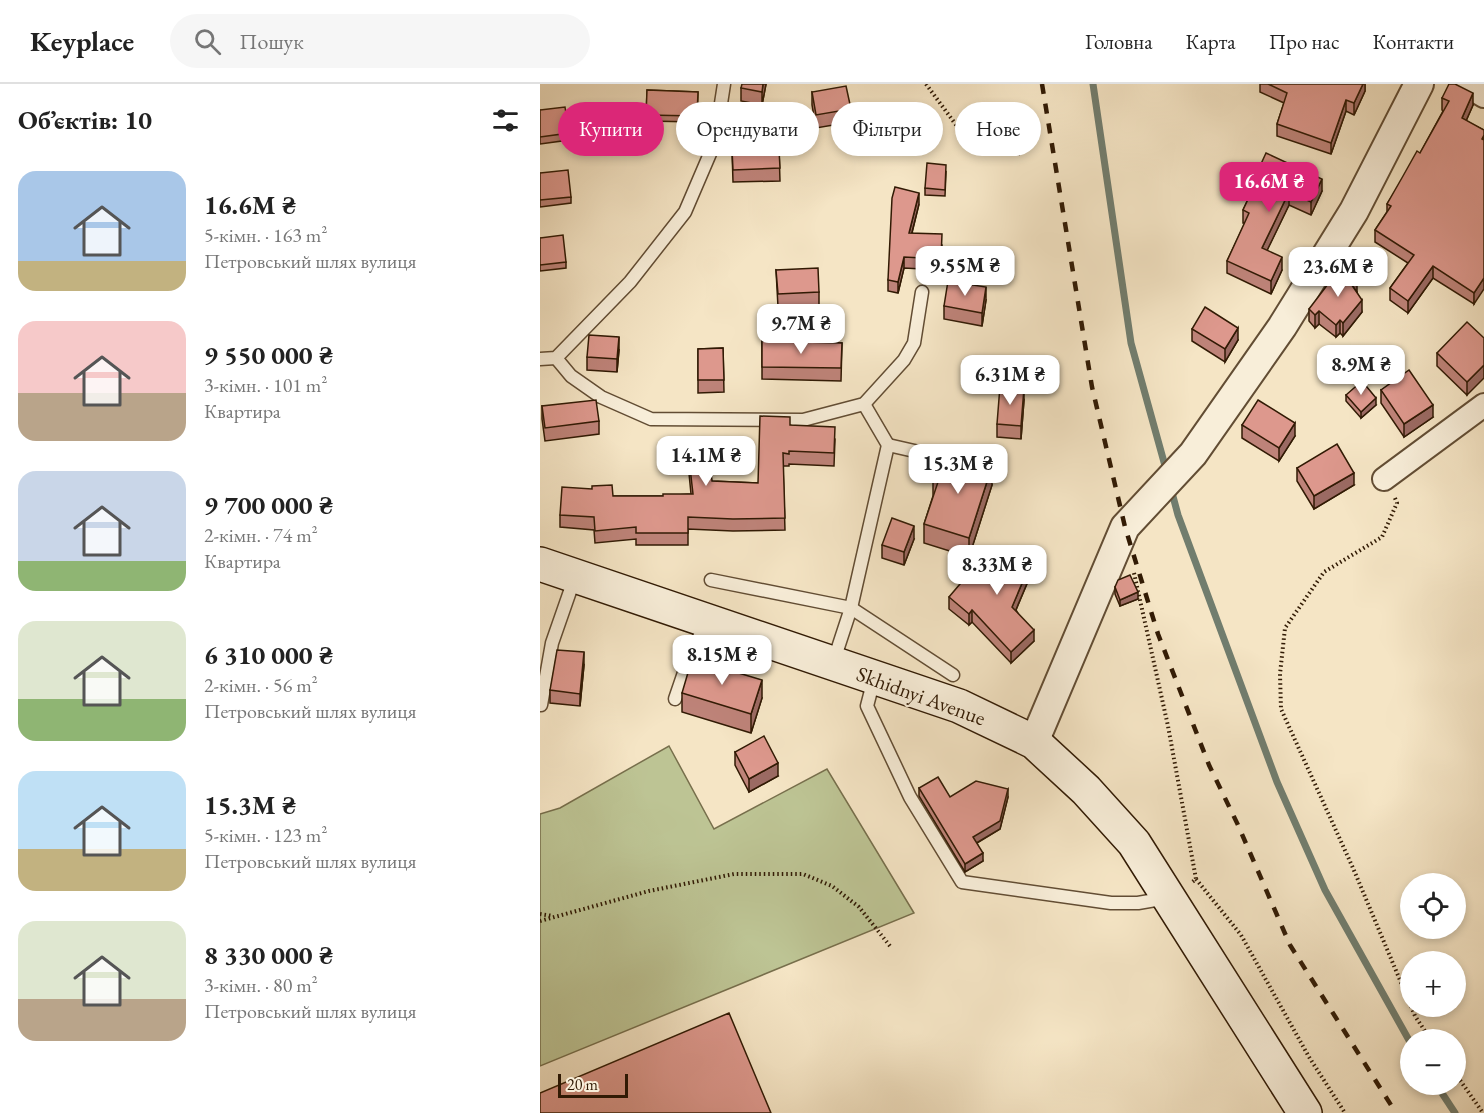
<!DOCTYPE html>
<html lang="uk">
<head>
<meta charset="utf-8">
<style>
	body { margin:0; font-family:"EB Garamond",serif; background:#f6f6f6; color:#222; height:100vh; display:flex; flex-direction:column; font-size:22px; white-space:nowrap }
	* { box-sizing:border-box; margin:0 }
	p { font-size:20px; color:#767676 }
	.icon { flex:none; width:33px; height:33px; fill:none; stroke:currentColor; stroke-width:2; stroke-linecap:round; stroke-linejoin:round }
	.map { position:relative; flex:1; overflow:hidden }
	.side { display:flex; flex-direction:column; background:#fff; width:540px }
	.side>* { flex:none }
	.guide { position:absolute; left:18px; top:18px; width:570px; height:54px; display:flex; gap:12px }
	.buttons { position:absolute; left:860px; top:789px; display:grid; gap:12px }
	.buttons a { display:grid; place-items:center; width:66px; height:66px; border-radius:50%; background:#fff; box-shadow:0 3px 9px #0003; font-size:30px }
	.scale { position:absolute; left:18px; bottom:15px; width:70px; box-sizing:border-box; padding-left:6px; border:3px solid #311a04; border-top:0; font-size:16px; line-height:21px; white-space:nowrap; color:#311a04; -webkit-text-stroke:4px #f8eed9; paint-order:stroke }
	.price { position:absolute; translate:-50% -51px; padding:0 14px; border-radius:12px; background:#fff; color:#222; font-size:20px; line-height:39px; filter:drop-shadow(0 2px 3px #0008) }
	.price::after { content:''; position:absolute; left:50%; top:36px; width:18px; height:14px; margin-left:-9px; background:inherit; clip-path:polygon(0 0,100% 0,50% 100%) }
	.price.selected { background:#db2777; color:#fff }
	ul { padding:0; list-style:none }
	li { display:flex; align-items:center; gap:18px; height:150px; padding:0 18px }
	li span { display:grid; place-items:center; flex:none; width:168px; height:120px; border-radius:18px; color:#555 }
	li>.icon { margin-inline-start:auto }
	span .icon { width:72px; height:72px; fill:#fffc; stroke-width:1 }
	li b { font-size:26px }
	h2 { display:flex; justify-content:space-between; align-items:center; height:72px; padding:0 18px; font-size:26px }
	.chip { padding:0 21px; border-radius:27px; background:#fff; box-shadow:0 3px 9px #0003; font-size:21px; line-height:54px }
	.chip.selected { background:#db2777; color:#fff }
	header { display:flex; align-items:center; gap:36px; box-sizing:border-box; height:84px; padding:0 30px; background:#fff; border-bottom:2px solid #e0e0e0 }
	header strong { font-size:28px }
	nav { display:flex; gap:33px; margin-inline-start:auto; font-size:21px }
	.search { width:420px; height:54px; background:#f6f6f6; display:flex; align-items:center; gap:15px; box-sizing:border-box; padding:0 21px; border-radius:33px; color:#767676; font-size:22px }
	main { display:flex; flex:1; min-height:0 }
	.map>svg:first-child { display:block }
</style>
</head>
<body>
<header>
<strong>Keyplace</strong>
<div class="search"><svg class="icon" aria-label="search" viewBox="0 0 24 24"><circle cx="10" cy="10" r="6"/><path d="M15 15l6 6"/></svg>Пошук</div>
<nav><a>Головна</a><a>Карта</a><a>Про нас</a><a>Контакти</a></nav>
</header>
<main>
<section class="side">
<h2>Об’єктів: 10<svg class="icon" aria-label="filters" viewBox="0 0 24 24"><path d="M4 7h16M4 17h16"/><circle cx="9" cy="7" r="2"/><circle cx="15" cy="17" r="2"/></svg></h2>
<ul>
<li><span style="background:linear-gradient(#a9c7e8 75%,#c2b280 0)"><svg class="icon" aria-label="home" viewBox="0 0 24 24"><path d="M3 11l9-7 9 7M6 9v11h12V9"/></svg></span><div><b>16.6M ₴</b><p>5-кімн. · 163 m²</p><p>Петровський шлях вулиця</p></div></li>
<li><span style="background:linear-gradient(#f6c9c9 60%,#b9a48a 0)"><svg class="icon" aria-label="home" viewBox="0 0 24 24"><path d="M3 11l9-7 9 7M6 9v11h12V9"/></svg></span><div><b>9 550 000 ₴</b><p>3-кімн. · 101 m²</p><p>Квартира</p></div></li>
<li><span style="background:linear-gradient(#c9d6e8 75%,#8fb573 0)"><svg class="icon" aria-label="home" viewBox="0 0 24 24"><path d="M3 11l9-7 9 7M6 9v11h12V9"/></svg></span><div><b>9 700 000 ₴</b><p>2-кімн. · 74 m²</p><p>Квартира</p></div></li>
<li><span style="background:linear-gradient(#dfe7d0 65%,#8fb573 0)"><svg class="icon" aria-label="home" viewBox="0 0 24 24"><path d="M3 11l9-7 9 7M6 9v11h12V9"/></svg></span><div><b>6 310 000 ₴</b><p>2-кімн. · 56 m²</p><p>Петровський шлях вулиця</p></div></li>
<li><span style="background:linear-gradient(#bfe0f5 65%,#c2b280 0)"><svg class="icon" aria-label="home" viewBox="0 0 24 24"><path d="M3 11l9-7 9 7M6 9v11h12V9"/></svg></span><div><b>15.3M ₴</b><p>5-кімн. · 123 m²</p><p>Петровський шлях вулиця</p></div></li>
<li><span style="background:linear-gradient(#dfe7d0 65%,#b9a48a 0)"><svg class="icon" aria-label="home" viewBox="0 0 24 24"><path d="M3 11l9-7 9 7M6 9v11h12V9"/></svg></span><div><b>8 330 000 ₴</b><p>3-кімн. · 80 m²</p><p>Петровський шлях вулиця</p></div></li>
</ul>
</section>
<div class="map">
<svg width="944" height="1029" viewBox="0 0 944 1029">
	<rect width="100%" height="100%" fill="#f5e5c5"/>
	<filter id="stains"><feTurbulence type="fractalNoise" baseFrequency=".00333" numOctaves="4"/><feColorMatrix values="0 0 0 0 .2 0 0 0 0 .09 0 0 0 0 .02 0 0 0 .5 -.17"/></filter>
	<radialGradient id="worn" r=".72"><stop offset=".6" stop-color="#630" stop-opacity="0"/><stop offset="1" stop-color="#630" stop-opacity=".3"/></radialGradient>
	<polygon fill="#bdc494" stroke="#776f4c" stroke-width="1.5" points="129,662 174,745 287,685 374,829 0,982 0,730 20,724"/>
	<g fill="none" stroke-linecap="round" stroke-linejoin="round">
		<g stroke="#717d6e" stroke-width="7">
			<polyline points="553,0 591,259 627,389"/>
			<polyline points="631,405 638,431 737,698 785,806 870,958"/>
			<polyline points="896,1000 915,1029"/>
		</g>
		<defs>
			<g id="service">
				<polyline points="16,274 31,292 61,313 111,335 263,336 324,320 364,276 374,259 382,208"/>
				<polyline points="0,275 16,274 90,198 145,128 175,58 184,0"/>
				<polyline points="348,361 414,376"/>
				<polyline points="171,496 311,524 413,591"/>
				<polyline points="293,579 311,524 348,361 324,320"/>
				<polyline points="334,595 327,622 370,713 422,798 571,819 598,819 627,814"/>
				<polyline points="135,615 147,580 166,538"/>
				<polyline points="1,621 12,559 35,493"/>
			</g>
			<g id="minor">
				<polyline points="924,0 944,12"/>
				<polyline points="844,395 944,321"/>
			</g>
			<polyline id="tertiary" points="494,658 585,443 653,370 742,243 814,127 879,0"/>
			<polyline id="secondary" points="0,480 419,622 494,658 546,706 594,759 765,1029"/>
		</defs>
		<use href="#service" stroke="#624d34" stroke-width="15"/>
		<use href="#minor" stroke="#624d34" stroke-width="26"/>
		<use href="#tertiary" stroke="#624d34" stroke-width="32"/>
		<use href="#secondary" stroke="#311a04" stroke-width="36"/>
		<g stroke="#311a04" stroke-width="4" stroke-dasharray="1.5 3" stroke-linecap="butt">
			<polyline points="386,0 422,49 481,70"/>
			<polyline points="855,414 857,419 842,453 784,488 745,544 740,590 741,625 813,784 870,920"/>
			<polyline points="594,489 628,642 656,795 651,799"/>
			<polyline points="656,795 701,851 769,973 805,1029"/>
			<polyline points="0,830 13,832"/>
			<polyline points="0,837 109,807 194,790 263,790 292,802 319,823 350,862"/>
			<polyline points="871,922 875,932 891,956"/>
			<polyline points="915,989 943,1029"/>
		</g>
		<use href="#service" stroke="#f8eed9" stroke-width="12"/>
		<use href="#minor" stroke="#f8eed9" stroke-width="22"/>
		<use href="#tertiary" stroke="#f8eed9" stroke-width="28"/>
		<use href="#secondary" stroke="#f8eed9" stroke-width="33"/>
		<polyline stroke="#311a04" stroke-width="4.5" stroke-dasharray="10 10" stroke-linecap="butt" points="502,0 552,303 585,443 618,550 669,681 698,741 750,861 856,1029"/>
	</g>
	<g fill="#be8379" stroke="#311a04" stroke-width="1.5">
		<polygon points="226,0 222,21 201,17 201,4"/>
		<polygon points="720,0 825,0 825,7 814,31 806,27 791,70 737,52 737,40 744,19 720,8"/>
		<polygon points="107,6 158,8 157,38 106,37"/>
		<polygon points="272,8 311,25 311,38 276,44 272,21"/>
		<polygon points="902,14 933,21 926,37 944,46 934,220 893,194 868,229 850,216 850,204 868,179 835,158 835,146 847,128 847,120 880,69 903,27 902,26"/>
		<polygon points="0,26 29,49 29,56 0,60"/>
		<polygon points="239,65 240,97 193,98 192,66"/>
		<polygon points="406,88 405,112 385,111 385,104"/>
		<polygon points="0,89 31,113 31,119 0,123"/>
		<polygon points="715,93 782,107 771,131 749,121 727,166 742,186 731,210 687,189 687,177 705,139 703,139 703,126 715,101"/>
		<polygon points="379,120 372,149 402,161 401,186 364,184 358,209 348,207 348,196"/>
		<polygon points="0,154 26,178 26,184 0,187"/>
		<polygon points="236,186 279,208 279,221 238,223"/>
		<polygon points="817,208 822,228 803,252 800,249 796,253 779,240 775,244 769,237 769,225"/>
		<polygon points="446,216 442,242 404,235 404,222"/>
		<polygon points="652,245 698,256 685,278 652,257"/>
		<polygon points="944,254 927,311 897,282 897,269"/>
		<polygon points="222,257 302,259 301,297 222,295"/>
		<polygon points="183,264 184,308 158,309 158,265"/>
		<polygon points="79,266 77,288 47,286 47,273"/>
		<polygon points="841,306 893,333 864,353 841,319"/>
		<polygon points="806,311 836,321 821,334 806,317"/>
		<polygon points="484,316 481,355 457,353 457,340"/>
		<polygon points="2,322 59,337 59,350 5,357 2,335"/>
		<polygon points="250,341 295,355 294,382 249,380 249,382 243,382 245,446 193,447 148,445 148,461 96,461 96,455 55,459 54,446 20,443 20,431 73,412 123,412 151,410 147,369 147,357 172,397 218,399"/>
		<polygon points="702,341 755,352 739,377 702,354"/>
		<polygon points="757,384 814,401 774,425 757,397"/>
		<polygon points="393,396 452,401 429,473 384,459 384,440 393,412"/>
		<polygon points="374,455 364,481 342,474 342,461"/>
		<polygon points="494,483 476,526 494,557 471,579 432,538 429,541 409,525 409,513 467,484"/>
		<polygon points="575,503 598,515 580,522 575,510"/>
		<polygon points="44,581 40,622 10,619 10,606"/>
		<polygon points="142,609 222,614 211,649 142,628"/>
		<polygon points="195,668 238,692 209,708 195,681"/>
		<polygon points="379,704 410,713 468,713 460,745 437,759 443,777 425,788 379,712"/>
	</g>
	<g fill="#9b6a63" stroke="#311a04" stroke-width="1.5">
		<polygon points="223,0 226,0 222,21 222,8"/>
		<polygon points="823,0 825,0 825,7 814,31 814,19"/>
		<polygon points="933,9 933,21 922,46 922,34"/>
		<polygon points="806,16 806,27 791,70 791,59"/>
		<polygon points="782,95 782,107 771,131 771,118"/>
		<polygon points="749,108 749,121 722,177 722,164"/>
		<polygon points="379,109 379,120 369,160 369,149"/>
		<polygon points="364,173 364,184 358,209 358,198"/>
		<polygon points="742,173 742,186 731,210 731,197"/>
		<polygon points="893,182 893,194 868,229 868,217"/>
		<polygon points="944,194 944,205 934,220 934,209"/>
		<polygon points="817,195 817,208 811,200"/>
		<polygon points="446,203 446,216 442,242 442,229"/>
		<polygon points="822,216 822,228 803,252 803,239"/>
		<polygon points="779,227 779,240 775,244 775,231"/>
		<polygon points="800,236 800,249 796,253 796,241"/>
		<polygon points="698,244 698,256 685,278 685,265"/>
		<polygon points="79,253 79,266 77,288 77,275"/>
		<polygon points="944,281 944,294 927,311 927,298"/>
		<polygon points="484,304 484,316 481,355 481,342"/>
		<polygon points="836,314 836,321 821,334 821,328"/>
		<polygon points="893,321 893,333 864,353 864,340"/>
		<polygon points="755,339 755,352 739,377 739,364"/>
		<polygon points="452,382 452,401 429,473 429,454"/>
		<polygon points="814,389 814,401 774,425 774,412"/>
		<polygon points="374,442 374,455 364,481 364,468"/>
		<polygon points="494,471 494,483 472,535 472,523"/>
		<polygon points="598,508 598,515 580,522 580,516"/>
		<polygon points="432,526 432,538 429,541 429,530"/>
		<polygon points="494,546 494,557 471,579 471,568"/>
		<polygon points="44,568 44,581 40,622 40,610"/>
		<polygon points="222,596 222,614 211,649 211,630"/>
		<polygon points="238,679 238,692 209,708 209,695"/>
		<polygon points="468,705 468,713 460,745 433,761 433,753"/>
		<polygon points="443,769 443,777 425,788 425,780"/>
	</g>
	<g fill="#dd988d" stroke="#311a04" stroke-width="1.5">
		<polygon points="202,0 223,0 222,8 201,4"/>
		<polygon points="728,0 823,0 814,19 806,16 791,59 737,40 747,9"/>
		<polygon points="909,0 915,0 933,9 922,34 944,46 944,51 942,55 944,56 944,194 934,209 893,182 868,217 850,204 874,171 835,146 851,122 847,120 863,92 877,67 880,69 909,17 902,14"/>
		<polygon points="306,2 311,25 276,31 272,8"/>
		<polygon points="107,6 158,8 157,32 106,31"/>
		<polygon points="25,23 29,49 0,53 0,26"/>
		<polygon points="239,65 240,84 193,86 192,66"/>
		<polygon points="726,69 782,95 771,118 749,108 722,164 742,173 731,197 687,177 709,129 703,126 718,94 715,93"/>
		<polygon points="387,79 406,81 405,106 385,104"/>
		<polygon points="28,86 31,113 0,116 0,89"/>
		<polygon points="355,103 379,109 369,149 402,150 401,175 364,173 358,198 348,196 352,114"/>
		<polygon points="23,151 26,178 0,181 0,154"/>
		<polygon points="801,183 817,195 811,200 822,216 803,239 800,236 796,241 779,227 775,231 769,225"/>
		<polygon points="278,184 279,208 238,210 236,186"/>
		<polygon points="408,197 446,203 442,229 404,222"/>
		<polygon points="665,223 698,244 685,265 652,245"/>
		<polygon points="927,238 944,254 944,281 927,298 897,269"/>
		<polygon points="49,251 79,253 77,275 47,273"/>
		<polygon points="222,257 302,259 301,284 222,283"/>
		<polygon points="183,264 184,296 158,296 158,265"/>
		<polygon points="869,286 893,321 864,340 841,306"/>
		<polygon points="822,297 836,314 821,328 806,311"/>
		<polygon points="460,302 484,304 481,342 457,340"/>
		<polygon points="56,316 59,337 5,344 2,322"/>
		<polygon points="718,316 755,339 739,364 702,341"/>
		<polygon points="220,332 250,333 250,341 295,343 294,369 249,367 249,370 243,369 245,434 193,435 148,433 148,449 96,449 96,443 55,447 54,433 20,431 22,403 52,405 52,402 72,401 73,412 123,412 123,410 153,410 147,357 168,354 172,397 218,399"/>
		<polygon points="797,360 814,389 774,412 757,384"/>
		<polygon points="401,372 424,379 425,374 452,382 429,454 384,440 398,398 393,396"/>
		<polygon points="352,434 374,442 364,468 342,461"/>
		<polygon points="475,463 494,471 472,523 494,546 471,568 432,526 429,530 409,513 431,487 438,471 467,484"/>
		<polygon points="590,491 598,508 580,516 575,503 578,496"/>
		<polygon points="17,566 44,568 40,610 10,606"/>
		<polygon points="152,575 222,596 211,630 142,609"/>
		<polygon points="224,652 238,679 209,695 195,668"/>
		<polygon points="398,693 410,713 436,697 468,705 460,737 433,753 443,769 425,780 379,704"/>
		<polygon points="189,929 231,1029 0,1029 0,1009"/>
	</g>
	<g text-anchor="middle" stroke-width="4.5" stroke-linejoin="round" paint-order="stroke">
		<g font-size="21" fill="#311a04" stroke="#f8eed9">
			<text transform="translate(381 612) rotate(20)" y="7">Skhidnyi Avenue</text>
		</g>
	</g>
	<rect width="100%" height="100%" filter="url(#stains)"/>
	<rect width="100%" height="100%" fill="url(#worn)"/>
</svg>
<div class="buttons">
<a><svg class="icon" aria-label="locate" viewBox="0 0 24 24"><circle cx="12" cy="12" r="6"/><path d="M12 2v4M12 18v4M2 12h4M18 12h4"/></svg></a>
<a>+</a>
<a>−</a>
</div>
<div class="scale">20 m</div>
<b class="price selected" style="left:729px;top:129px">16.6M ₴</b>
<b class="price" style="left:425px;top:213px">9.55M ₴</b>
<b class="price" style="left:798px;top:214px">23.6M ₴</b>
<b class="price" style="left:261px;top:271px">9.7M ₴</b>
<b class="price" style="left:821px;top:312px">8.9M ₴</b>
<b class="price" style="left:470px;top:322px">6.31M ₴</b>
<b class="price" style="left:166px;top:403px">14.1M ₴</b>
<b class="price" style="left:418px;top:411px">15.3M ₴</b>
<b class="price" style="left:457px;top:512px">8.33M ₴</b>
<b class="price" style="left:182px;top:602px">8.15M ₴</b>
<div class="guide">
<a class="chip selected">Купити</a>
<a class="chip">Орендувати</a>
<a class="chip">Фільтри</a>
<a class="chip">Нове</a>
</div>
</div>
</main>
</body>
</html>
